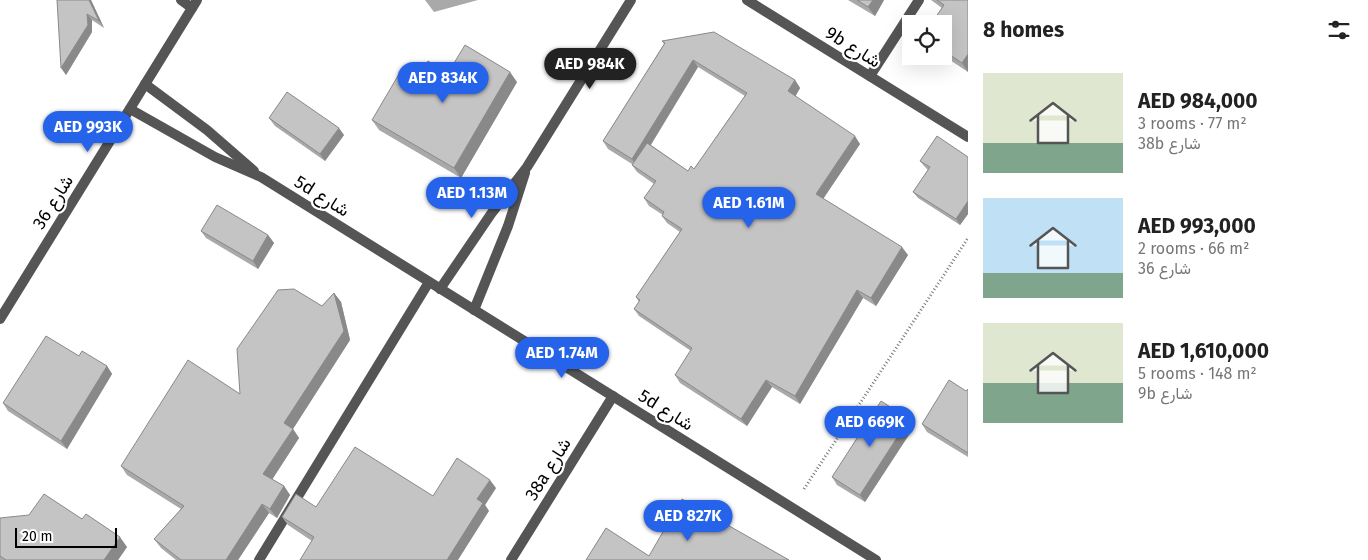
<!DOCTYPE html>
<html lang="en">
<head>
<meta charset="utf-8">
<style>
	body { margin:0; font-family:"Fira Sans",Vazirmatn,sans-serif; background:#f6f6f6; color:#222; height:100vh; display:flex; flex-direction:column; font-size:19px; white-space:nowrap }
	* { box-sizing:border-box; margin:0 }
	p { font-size:16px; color:#767676 }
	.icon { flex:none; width:28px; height:28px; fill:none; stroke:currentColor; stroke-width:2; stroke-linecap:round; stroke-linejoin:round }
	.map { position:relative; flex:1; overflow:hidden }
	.panel { display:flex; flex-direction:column; background:#fff; width:400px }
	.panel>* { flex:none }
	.fabs { position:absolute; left:902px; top:15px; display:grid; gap:10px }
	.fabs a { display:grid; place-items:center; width:50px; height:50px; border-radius:0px; background:#fff; box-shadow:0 5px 20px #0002; font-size:25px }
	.scale { position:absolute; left:15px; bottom:12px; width:102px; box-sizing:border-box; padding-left:5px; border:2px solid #000; border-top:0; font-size:14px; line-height:18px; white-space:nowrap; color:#000; -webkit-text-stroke:4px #fff; paint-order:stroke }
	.price { position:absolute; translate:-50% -42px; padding:0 11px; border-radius:18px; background:#2563eb; color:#fff; font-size:16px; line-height:32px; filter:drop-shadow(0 1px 2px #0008) }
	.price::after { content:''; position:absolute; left:50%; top:30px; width:15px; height:11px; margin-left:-8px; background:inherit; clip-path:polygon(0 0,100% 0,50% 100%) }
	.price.selected { background:#222; color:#fff }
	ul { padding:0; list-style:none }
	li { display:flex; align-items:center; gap:15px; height:125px; padding:0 15px }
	li span { display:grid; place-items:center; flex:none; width:140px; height:100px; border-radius:0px; color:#555 }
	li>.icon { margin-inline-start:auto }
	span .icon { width:60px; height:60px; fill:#fffc; stroke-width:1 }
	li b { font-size:21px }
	h2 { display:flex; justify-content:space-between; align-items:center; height:60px; padding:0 15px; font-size:21px }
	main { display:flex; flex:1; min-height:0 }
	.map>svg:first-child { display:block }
</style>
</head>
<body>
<main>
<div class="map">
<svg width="968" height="560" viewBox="0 0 968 560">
	<rect width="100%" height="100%" fill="#fff"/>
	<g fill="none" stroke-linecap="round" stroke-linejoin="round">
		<polyline stroke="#777" stroke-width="3" stroke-dasharray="1 2.5" stroke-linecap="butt" points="804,489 968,238"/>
		<g stroke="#555" stroke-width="10">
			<polyline points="870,76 919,0"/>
			<polyline points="259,560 429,282"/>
		</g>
		<g stroke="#555" stroke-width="10">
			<polyline points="181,0 192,8"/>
			<polyline points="747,0 968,137"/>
			<polyline points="145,84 207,130 254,171"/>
			<polyline points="130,109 215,157 261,177 876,560"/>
			<polyline points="440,289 491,214 527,167 631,0"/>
			<polyline points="474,310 508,226 525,173"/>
			<polyline points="0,319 197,0"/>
			<polyline points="511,560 613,396"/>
		</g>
	</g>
	<g fill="#a9a9a9" fill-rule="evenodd">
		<polygon points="57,0 91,0 104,28 92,20 92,32 66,75"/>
		<polygon points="425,0 478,0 434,12"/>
		<polygon points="848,0 884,0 875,16"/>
		<polygon points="931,0 968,0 968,72 944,56 944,24 942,8"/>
		<path d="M 662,41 L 795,80 L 800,88 L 795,96 L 860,144 L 823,199 L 908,255 L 876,306 L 863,298 L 800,404 L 772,387 L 747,426 L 680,383 L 675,375 L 691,351 L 639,316 L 634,309 L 639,302 L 636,297 L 680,232 L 667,223 L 662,216 L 663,215 L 649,206 L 644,198 L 654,184 L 637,172 L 632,165 L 632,164 L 608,149 L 603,141 L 664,44 ZM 698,67 L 745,96 L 694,169 L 688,171 L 651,145 Z"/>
		<polygon points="448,73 517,82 461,178 379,130 372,120 417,78"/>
		<polygon points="269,118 344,135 325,161 275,126"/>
		<polygon points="968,157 968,214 960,225 918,198 913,192 928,170 925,167 920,161"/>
		<polygon points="201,231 268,235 274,243 258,269 206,238"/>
		<polygon points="334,293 341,302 350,340 293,429 299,438 272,479 284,486 290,495 277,518 269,513 238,560 176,560 161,548 154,539 181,509 127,475 121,466 240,394"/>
		<polygon points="79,356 107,366 112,374 67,449 8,411 3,403"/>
		<polygon points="968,389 968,457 927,432 922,424 966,391"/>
		<polygon points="909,419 914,427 865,502 837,485 832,477"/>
		<polygon points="496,488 485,505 489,511 312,541 288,525 282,517 316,507 433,496"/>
		<polygon points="0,518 82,519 127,547 118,560 0,560"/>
	</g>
	<g fill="#898989">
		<polygon points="89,0 91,0 104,28 99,21"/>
		<polygon points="873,0 884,0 875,16 868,7"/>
		<polygon points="87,14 92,20 92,32 66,75 61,68"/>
		<polygon points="968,54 968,72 962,63"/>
		<polygon points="693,60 698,67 637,167 632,159"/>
		<polygon points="510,72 517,82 461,178 454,168"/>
		<polygon points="795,80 800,88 794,99 788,91"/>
		<polygon points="339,128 344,135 325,161 320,154"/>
		<polygon points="855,136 860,144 821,202 816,194"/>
		<polygon points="968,201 968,214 960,225 956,219"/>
		<polygon points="268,235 274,243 258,269 253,261"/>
		<polygon points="902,247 908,255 876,306 871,298"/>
		<polygon points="857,290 863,298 800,404 795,396"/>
		<polygon points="334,293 341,302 350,340 291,432 284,423"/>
		<polygon points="107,366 112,374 67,449 61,441"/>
		<polygon points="766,380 772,387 747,426 741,419"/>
		<polygon points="909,419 914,427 865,502 860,495"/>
		<polygon points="293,429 299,438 270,483 263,474"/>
		<polygon points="490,480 496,488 485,505 489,511 458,560 447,560 477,499"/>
		<polygon points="284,486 290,495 277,518 270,509"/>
		<polygon points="262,504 269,513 238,560 226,560"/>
		<polygon points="120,537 127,547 118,560 104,560"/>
	</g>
	<g fill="#c4c4c4" stroke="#898989">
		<polygon points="57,0 89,0 99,21 87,14 88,25 61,68"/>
		<polygon points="857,0 873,0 868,7"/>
		<polygon points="937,0 968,0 968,54 962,63 944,51 944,24 931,24 944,5"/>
		<polygon points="714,32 795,80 788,91 855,136 816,194 902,247 871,298 857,290 795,396 766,380 741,419 675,375 692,348 634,309 640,300 636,297 682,229 662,216 664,212 644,198 656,181 632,165 647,143 688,171 691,166 694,169 747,93 693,60 632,159 603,141 665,43 662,41"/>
		<polygon points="465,45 510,72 454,168 372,120 402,69 417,78 428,61 448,73"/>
		<polygon points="287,92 339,128 320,154 269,118"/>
		<polygon points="937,136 968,157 968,201 956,219 913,192 930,167 920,161"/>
		<polygon points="217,205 268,235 253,261 201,231"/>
		<polygon points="294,289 322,306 334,293 344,331 284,423 293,429 263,474 284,486 270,509 262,504 226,560 181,560 154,539 184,506 121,466 188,360 240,394 237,349 278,290"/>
		<polygon points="46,336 79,356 82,351 107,366 61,441 3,403"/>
		<polygon points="949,380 966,391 968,389 968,453 922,424"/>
		<polygon points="881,401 909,419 860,495 832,477"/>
		<polygon points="355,447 433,496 457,458 490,480 477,499 483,503 447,560 300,560 314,537 282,517 296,494 316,507"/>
		<polygon points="44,494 82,519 86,514 120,537 104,560 6,560 0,556 0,518 29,515"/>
		<polygon points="682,499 789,560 586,560 606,528 649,556"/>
	</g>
	<g text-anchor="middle" stroke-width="4.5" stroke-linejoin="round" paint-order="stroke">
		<g font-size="18" fill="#000" stroke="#fff">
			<text transform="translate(853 47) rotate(32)" y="6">9b شارع</text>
			<text transform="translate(322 196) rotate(32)" y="6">5d شارع</text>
			<text transform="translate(53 202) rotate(-58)" y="6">شارع 36</text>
			<text transform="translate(666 410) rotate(32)" y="6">5d شارع</text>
			<text transform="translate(548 469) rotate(-58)" y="6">38a شارع</text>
		</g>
	</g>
</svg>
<div class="fabs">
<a><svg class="icon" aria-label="locate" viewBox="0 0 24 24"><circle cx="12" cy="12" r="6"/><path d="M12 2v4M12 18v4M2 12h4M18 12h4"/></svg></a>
</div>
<div class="scale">20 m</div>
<b class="price selected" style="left:590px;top:90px">AED 984K</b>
<b class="price" style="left:443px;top:104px">AED 834K</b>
<b class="price" style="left:88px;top:153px">AED 993K</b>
<b class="price" style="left:472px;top:219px">AED 1.13M</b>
<b class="price" style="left:749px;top:229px">AED 1.61M</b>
<b class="price" style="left:562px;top:379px">AED 1.74M</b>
<b class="price" style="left:870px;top:448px">AED 669K</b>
<b class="price" style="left:688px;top:542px">AED 827K</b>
</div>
<section class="panel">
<h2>8 homes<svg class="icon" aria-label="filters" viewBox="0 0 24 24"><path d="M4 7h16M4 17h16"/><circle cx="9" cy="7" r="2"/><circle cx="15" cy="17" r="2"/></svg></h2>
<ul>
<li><span style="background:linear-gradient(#dfe7d0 70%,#7fa58c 0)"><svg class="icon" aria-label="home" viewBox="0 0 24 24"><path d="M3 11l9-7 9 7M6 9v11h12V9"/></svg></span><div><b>AED 984,000</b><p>3 rooms · 77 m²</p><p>38b شارع</p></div></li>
<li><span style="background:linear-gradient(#bfe0f5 75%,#7fa58c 0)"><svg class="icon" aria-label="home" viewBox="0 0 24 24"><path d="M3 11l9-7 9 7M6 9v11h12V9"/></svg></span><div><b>AED 993,000</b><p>2 rooms · 66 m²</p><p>شارع 36</p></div></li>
<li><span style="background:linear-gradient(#dfe7d0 60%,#7fa58c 0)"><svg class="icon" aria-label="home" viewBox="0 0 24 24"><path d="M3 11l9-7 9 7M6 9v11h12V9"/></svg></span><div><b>AED 1,610,000</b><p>5 rooms · 148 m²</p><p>9b شارع</p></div></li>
</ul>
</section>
</main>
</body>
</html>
